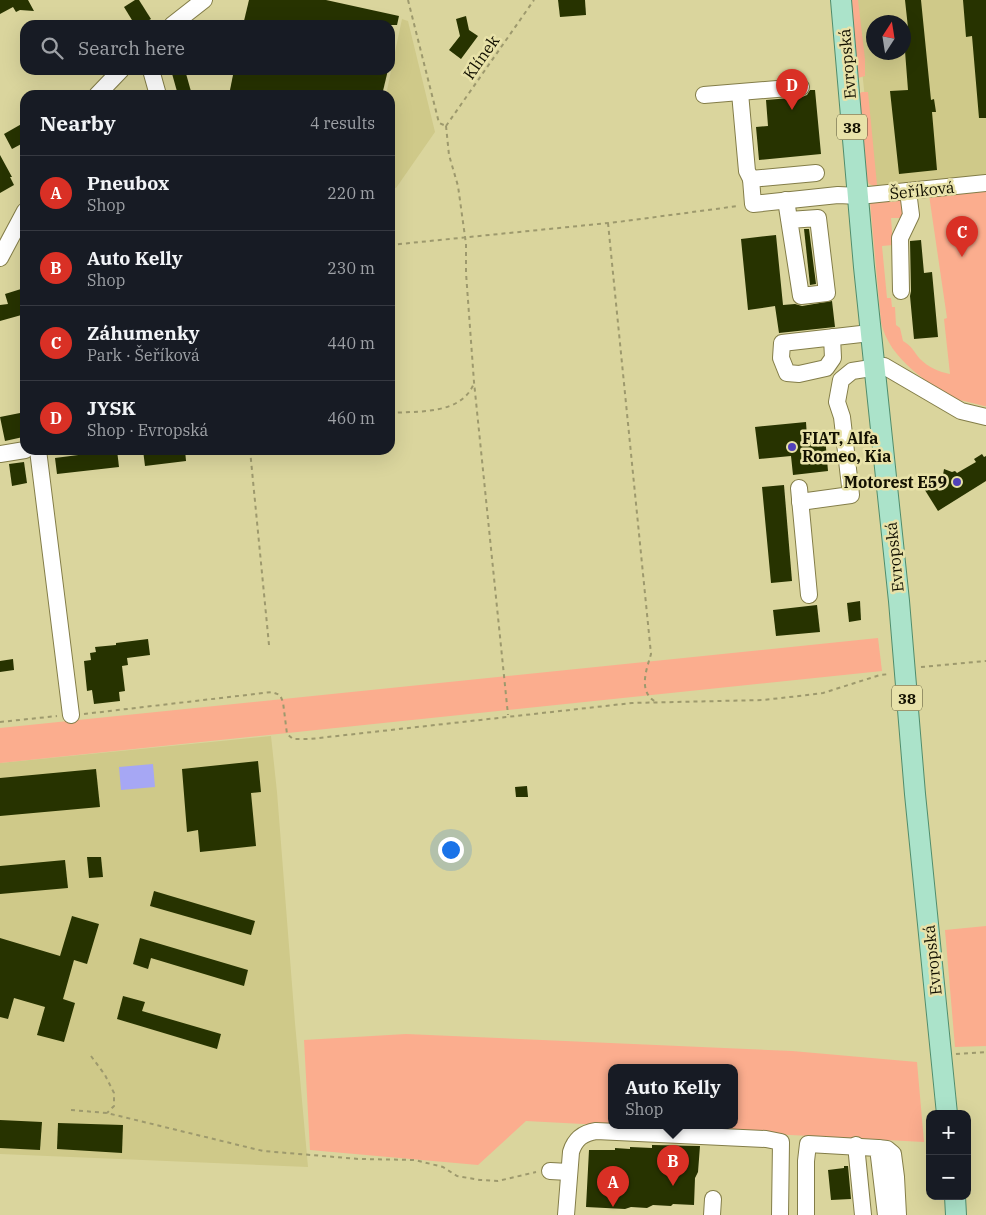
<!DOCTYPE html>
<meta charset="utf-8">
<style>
body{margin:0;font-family:"IBM Plex Serif",serif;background:#20242c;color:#f1f3f6}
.controls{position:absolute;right:15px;bottom:15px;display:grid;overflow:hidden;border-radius:10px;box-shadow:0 5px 20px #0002}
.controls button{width:45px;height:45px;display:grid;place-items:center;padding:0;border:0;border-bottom:1px solid #363941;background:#171b24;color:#f1f3f6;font:25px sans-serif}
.compass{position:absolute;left:866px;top:15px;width:45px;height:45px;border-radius:50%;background:#171b24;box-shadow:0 5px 20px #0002;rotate:12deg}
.you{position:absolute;left:450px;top:849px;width:18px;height:18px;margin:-12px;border:4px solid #fff;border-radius:50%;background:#1a73e8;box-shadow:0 0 0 8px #1a73e833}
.badge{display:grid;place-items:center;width:32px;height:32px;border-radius:50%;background:#d93025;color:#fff;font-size:16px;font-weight:700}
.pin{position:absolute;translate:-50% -41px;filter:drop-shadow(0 1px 2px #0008)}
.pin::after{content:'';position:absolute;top:26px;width:18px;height:15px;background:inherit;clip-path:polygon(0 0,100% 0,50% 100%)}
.popup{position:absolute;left:608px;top:1064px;width:130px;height:65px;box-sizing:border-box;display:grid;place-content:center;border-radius:10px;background:#171b24;filter:drop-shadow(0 1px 4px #0005);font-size:16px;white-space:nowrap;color:#9ea1a6}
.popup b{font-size:19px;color:#f1f3f6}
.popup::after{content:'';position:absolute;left:50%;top:100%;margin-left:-10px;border:10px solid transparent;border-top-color:#171b24}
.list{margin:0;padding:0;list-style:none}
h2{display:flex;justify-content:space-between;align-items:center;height:65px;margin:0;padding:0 20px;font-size:21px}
h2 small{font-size:16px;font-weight:400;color:#9ea1a6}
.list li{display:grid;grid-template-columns:32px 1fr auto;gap:15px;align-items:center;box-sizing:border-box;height:75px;padding:0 20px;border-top:1px solid #363941}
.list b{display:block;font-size:19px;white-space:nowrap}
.list p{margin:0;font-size:16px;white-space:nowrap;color:#9ea1a6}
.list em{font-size:16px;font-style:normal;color:#9ea1a6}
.icon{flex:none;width:28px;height:28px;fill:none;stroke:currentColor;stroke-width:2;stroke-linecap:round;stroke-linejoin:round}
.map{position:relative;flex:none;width:986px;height:1215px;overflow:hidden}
.search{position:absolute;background:#171b24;box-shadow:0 5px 20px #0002;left:20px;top:20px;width:375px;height:55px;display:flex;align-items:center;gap:12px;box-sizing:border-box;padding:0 18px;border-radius:15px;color:#9ea1a6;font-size:19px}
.panel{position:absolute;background:#171b24;box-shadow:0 5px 20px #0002;left:20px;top:90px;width:375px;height:365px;border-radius:15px}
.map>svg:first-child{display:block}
.built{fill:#cfc989;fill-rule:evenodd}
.green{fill:#fbad8e;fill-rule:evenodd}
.water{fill:#a6a7f4}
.building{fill:#273300}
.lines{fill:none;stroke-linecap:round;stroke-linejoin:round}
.minor-casing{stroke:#837d48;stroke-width:18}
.major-casing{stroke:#518d6c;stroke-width:22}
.path{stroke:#9d996d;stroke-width:2;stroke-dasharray:4 4;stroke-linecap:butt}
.minor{stroke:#fff;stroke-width:16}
.major{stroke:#abe3ca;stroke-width:20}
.poi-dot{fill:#5141b9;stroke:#e8e2a9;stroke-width:2}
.labels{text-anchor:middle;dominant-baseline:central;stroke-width:5;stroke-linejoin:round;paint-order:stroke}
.shield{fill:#e8e2a9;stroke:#524f33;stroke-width:1}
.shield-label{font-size:15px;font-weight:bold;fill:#121000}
.street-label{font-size:16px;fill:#121000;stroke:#e8e2a9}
.poi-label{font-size:16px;font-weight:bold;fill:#121000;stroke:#e8e2a9;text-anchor:start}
</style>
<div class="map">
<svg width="986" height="1215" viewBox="0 0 986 1215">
<rect width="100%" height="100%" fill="#dad59d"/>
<g class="built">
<path d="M 855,0 L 986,0 L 986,178 L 874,189 ZM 874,22 L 904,22 L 904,52 L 874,52 Z"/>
<polygon points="402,19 408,21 435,132 396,188 390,187 390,95 386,95"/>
<polygon points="271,736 277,792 295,1023 308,1167 0,1154 0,763"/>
</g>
<g class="green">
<polygon points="848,0 858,0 865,59 865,76 858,78"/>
<polygon points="862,92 868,92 877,185 874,186 869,184 867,180 858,94"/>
<path d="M 986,190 L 986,406 L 984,406 L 960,400 L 959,403 C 929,383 889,360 881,322 L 870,202 L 902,197 L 905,214 L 901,218 L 891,218 L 893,245 L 882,246 L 887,298 L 891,298 L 892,307 L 895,307 L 896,325 L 900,328 L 903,341 C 912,346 914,352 920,359 C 928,367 939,372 950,374 L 944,319 L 947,318 L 929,195 Z"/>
<polygon points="878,638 882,671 0,763 0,728"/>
<polygon points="986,926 986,1046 955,1047 945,930"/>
<path d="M 406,1034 L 792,1051 L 917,1062 L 924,1142 L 526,1121 L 478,1165 L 310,1150 L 304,1040 ZM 612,1067 L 734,1067 L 734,1125 L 612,1125 Z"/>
</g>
<polygon class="water" points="153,764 155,787 121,790 119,767"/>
<g class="building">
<polygon points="0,0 28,0 34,11 20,10 16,12 13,7 0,14"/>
<polygon points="135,0 139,0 151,19 141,25 135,25 124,7"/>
<polygon points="249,0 326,0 399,16 397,25 243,25"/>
<polygon points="558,0 585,0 586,15 560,17"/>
<polygon points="905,0 921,0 931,100 934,99 936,112 932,112 937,170 899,174 890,91 908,90 904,38 909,37"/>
<polygon points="963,0 986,0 986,118 979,118 972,36 966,37"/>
<polygon points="466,16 469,30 478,36 461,59 449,50 460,36 456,19"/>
<polygon points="171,70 185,70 192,95 178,95"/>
<polygon points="234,70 388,70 382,95 229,95"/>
<polygon points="810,90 815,90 821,154 759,160 756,127 768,126 766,100 802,97 807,95"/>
<polygon points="25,122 25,142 12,149 4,134"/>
<polygon points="0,155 12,177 10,177 14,185 0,193"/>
<polygon points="804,229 809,229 816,284 810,285"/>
<polygon points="776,235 783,305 795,304 802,306 832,301 835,327 779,333 775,306 748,310 741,239"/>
<polygon points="921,240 924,273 932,272 938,337 914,339 910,296 911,291 910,241"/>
<polygon points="21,289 25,303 25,314 0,321 0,305 8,304 5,294"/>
<polygon points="25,412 25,423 20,424 23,437 5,441 0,417"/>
<polygon points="806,422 807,437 825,436 828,471 793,475 791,456 759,459 755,427"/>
<polygon points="117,450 119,467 57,474 55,458"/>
<polygon points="143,450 185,450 186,461 145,466"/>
<polygon points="982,454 984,457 986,456 986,481 938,511 923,487 943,475 944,469 952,472 955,471 957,473 976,462 974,459"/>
<polygon points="24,462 27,483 12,486 9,464"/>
<polygon points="784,485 792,581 771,583 762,487"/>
<polygon points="860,601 861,620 849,622 847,603"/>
<polygon points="817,605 820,632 776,636 773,610"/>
<polygon points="148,639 150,655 127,658 128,665 122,666 125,691 119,692 120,701 94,704 92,690 87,691 84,661 91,660 90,653 96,652 95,647 116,645 116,643"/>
<polygon points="13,659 14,670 0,672 0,661"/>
<polygon points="258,761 261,792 251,793 256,846 200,852 198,830 187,832 182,769"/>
<polygon points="96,769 100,807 0,816 0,778"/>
<polygon points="527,786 528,797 516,797 515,787"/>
<polygon points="87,857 101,857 103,877 89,878"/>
<polygon points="65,860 68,888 0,894 0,866"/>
<polygon points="154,891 255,921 251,935 150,906"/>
<polygon points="72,916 99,924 87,964 74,960 63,999 75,1003 64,1042 37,1035 45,1007 14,998 8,1019 0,1017 0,938 60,956"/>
<polygon points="140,938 248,970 244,986 151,958 148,969 133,964"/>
<polygon points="123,996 145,1002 142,1011 221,1034 217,1049 117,1019"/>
<polygon points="0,1120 42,1122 40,1150 0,1148"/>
<polygon points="58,1123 123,1125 122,1153 57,1149"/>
<polygon points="652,1145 700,1146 698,1172 695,1178 694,1205 673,1204 671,1206 653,1205 647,1208 631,1207 625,1209 586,1207 589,1150 615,1150 615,1148 630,1149 630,1147 652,1148"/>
<polygon points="844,1166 848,1166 851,1199 831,1200 828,1170 844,1168"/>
</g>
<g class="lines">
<g class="minor-casing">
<g id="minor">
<polyline points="172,25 204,0"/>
<polyline points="151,70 158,95"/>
<polyline points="740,93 747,171 751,179"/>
<polyline points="97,95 121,70"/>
<polyline points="704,95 801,87"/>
<polyline points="816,173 751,179 753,204 838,195 859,196 986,183"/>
<polyline points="786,200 801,296 827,293 818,218 789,220"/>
<polyline points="0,258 25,211"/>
<polyline points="901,291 900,238 911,215 908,191"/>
<polyline points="832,337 833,358 826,368 799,374 787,373 781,358 782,343 870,333"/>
<polyline points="38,450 71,715"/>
<polyline points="0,454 25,450"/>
<polyline points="799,488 809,595"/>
<polyline points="800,502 851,495 842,417 837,402 841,380 852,371 884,366 961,411 986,417"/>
<polyline points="856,1145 863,1215"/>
<polyline points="878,1148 887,1149 893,1154 896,1177 898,1215"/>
<polyline points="550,1171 569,1172"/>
<path d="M 566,1215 L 571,1152 C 575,1139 583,1133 596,1131 L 766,1139 L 781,1142 L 780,1215"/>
<polyline points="712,1215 713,1199"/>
<polyline points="806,1215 806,1161 808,1144 878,1148 886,1215"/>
</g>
</g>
<g class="major-casing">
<g id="major">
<polyline points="841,0 864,267 899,601 915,794 947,1114"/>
<polyline points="955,1196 956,1215"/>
</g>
</g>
<g class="path">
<polyline points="408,0 439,123 446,126"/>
<polyline points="446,126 449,155 458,186 466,244 466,273 474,382 508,715"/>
<polyline points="446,126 534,0"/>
<path d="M 608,223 L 651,654 C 646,671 638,692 656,702"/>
<polyline points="390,245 618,222 738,206"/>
<path d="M 390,413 C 418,411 462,415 474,383"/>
<polyline points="250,450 269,645"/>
<polyline points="921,667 986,661"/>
<polyline points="84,714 272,692 280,695 283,702 287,734 293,739 310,739 632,703 763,700 799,696 823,693 880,675 890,674"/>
<polyline points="0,722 57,716"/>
<polyline points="956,1054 986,1052"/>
<polyline points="91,1056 105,1075 114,1093 114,1106 107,1113"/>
<polyline points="71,1110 107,1113 263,1151 359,1159 415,1160 443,1167 457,1176 480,1180 498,1181 536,1172"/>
</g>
<use href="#minor" class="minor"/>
<use href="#major" class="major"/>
</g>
<g class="poi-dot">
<circle cx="792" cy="447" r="5"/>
<circle cx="957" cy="482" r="5"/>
</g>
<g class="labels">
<g class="shield">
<rect x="837" y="114.5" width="30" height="25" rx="4"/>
<rect x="892" y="685.5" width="30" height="25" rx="4"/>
</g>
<g class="shield-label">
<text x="852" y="127">38</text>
<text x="907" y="698">38</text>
</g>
<g class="street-label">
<text transform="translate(481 57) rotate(-55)">Klínek</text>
<text transform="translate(847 64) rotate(-95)">Evropská</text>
<text transform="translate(922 190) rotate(-6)">Šeříková</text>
<text transform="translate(894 557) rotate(-96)">Evropská</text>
<text transform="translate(932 960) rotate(-96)">Evropská</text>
</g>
<g class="poi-label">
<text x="802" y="438">FIAT, Alfa<tspan x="802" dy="18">Romeo, Kia</tspan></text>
<text x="947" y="482" text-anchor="end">Motorest E59</text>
</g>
</g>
</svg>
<div class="controls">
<button>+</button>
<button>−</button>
</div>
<svg class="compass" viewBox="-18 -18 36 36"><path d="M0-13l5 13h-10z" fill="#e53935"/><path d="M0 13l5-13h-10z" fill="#9ea1a6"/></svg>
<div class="you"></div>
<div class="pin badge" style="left:613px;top:1207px">A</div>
<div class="pin badge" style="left:673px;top:1186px">B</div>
<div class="popup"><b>Auto Kelly</b>Shop</div>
<div class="pin badge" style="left:962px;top:257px">C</div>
<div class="pin badge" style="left:792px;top:110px">D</div>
<div class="search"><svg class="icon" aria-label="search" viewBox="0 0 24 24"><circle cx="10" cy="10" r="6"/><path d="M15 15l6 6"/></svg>Search here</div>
<section class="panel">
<h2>Nearby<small>4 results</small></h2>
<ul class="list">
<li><span class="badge">A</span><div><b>Pneubox</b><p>Shop</p></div><em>220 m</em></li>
<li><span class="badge">B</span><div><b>Auto Kelly</b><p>Shop</p></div><em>230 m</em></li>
<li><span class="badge">C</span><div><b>Záhumenky</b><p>Park · Šeříková</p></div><em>440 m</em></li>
<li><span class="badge">D</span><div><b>JYSK</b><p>Shop · Evropská</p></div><em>460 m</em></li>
</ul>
</section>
</div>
